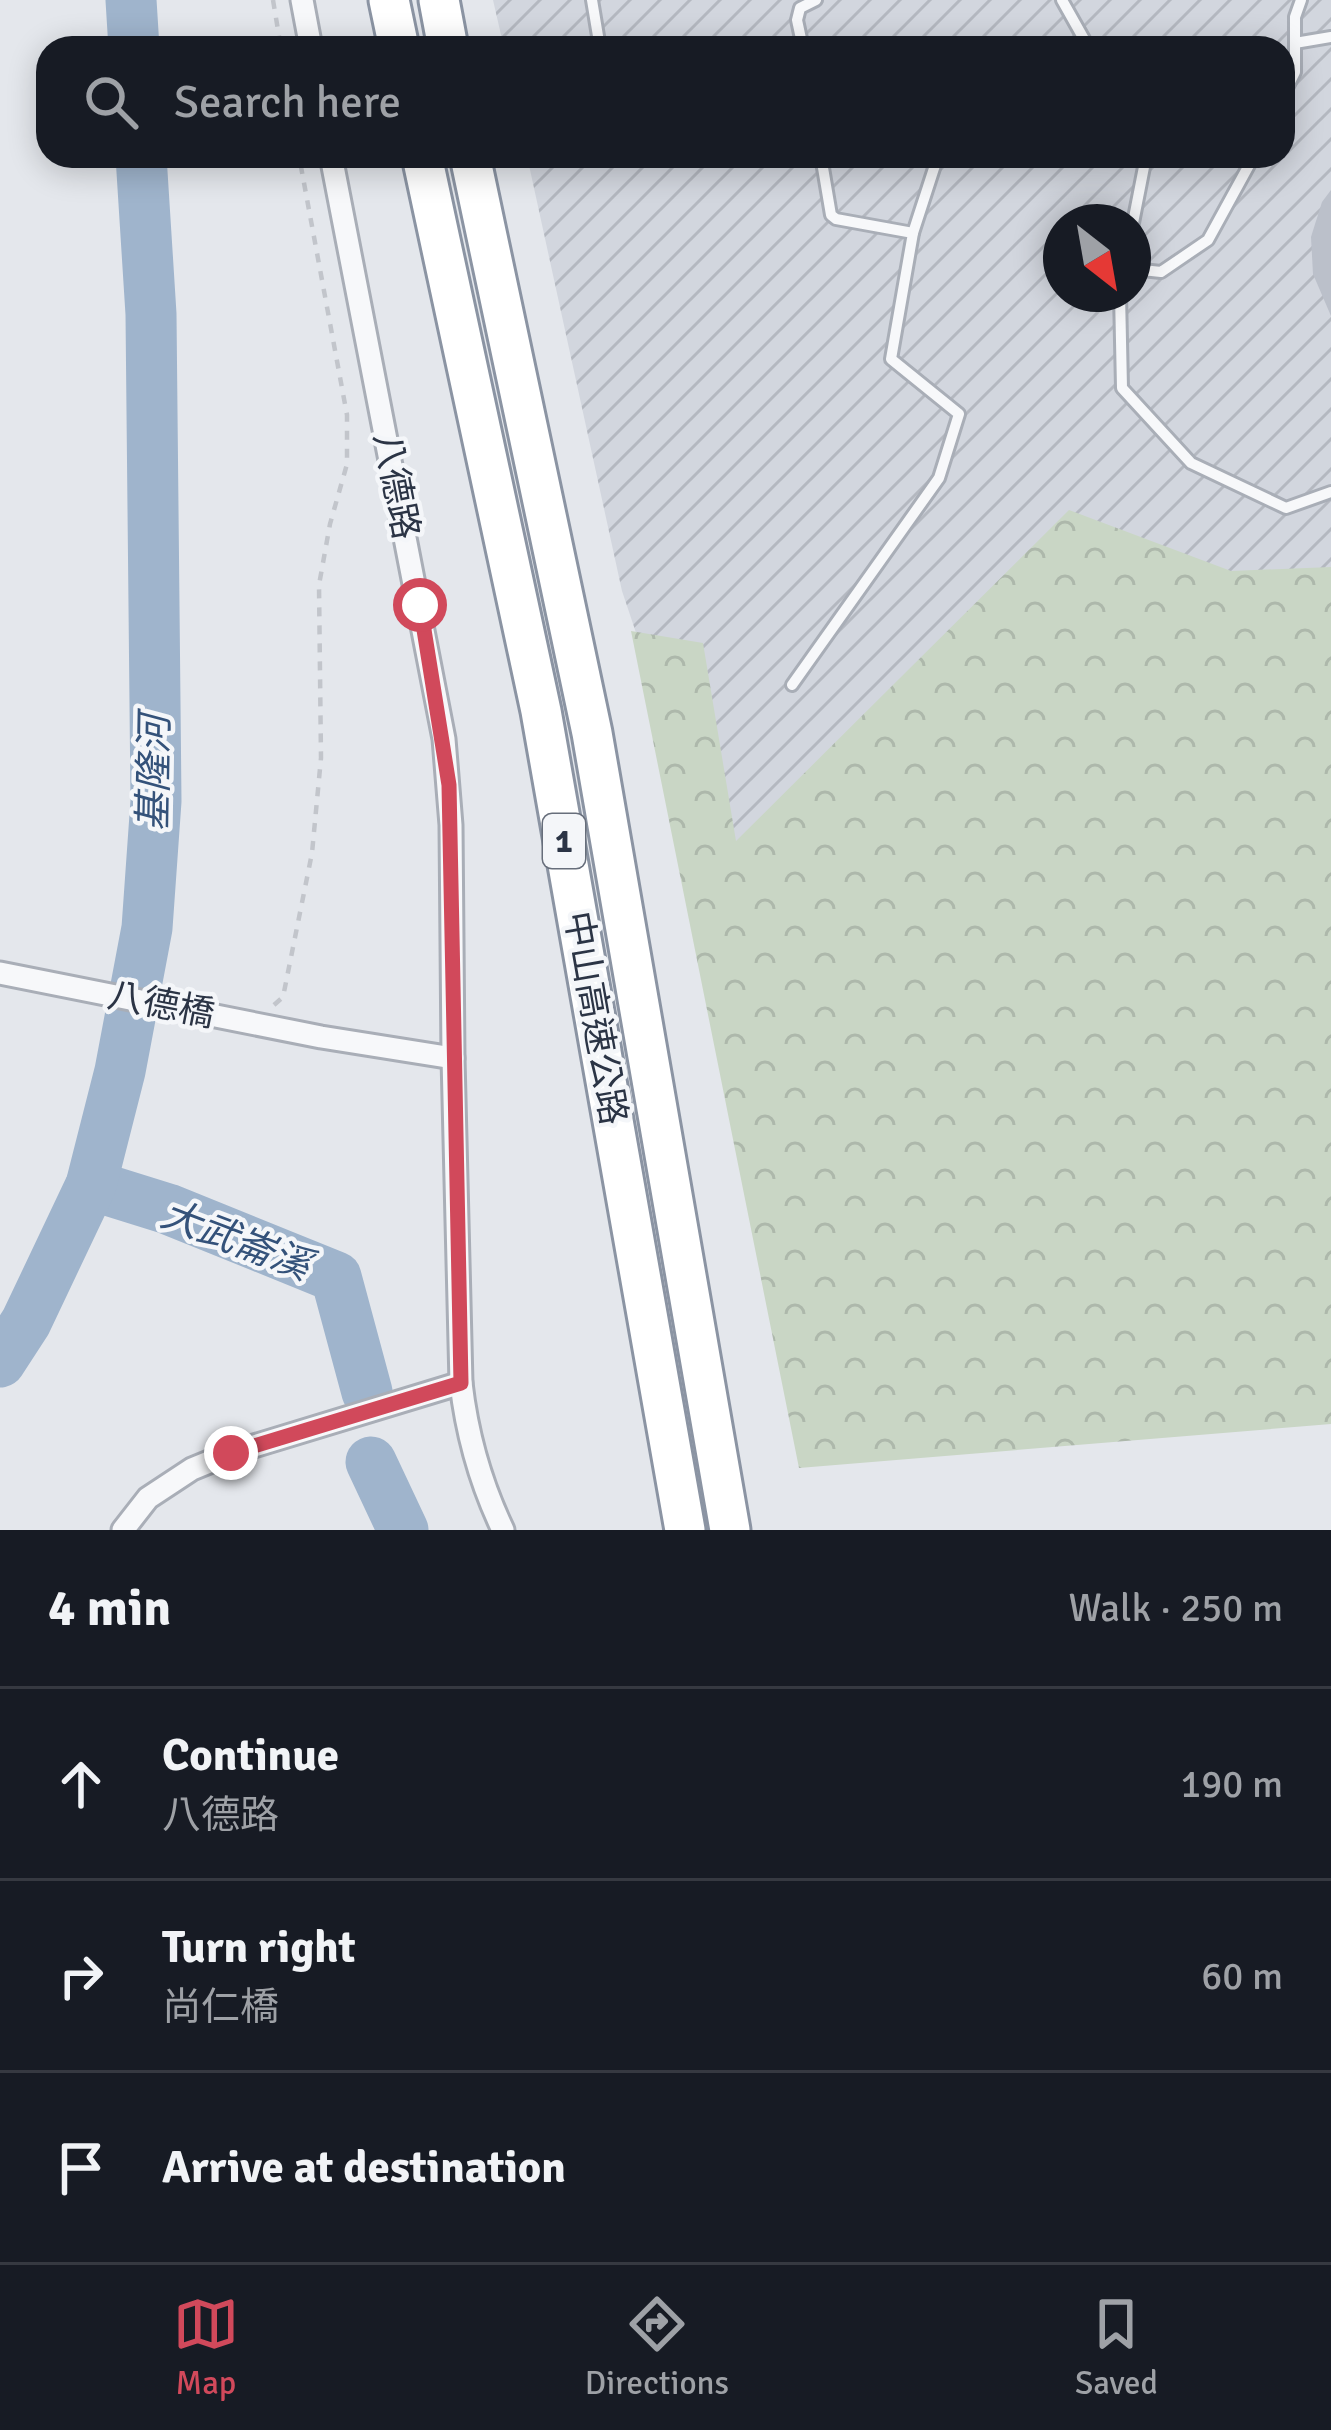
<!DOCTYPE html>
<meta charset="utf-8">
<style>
body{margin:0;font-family:Signika,"Noto Sans TC",sans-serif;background:#242831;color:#f1f3f6}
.compass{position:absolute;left:1043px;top:204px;width:108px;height:108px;border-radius:50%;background:#171b24;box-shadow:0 6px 30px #0003;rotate:149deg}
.stop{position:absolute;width:36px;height:36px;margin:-27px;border:9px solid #d1495b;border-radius:50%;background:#fff}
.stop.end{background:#d1495b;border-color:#fff;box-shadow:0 3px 12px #0008}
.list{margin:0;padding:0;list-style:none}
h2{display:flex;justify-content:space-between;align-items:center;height:156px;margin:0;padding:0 48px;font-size:51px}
h2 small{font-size:39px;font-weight:400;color:#9ea1a6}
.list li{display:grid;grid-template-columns:78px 1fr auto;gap:36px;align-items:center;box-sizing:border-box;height:192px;padding:0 48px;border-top:3px solid #363941}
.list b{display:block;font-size:45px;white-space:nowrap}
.list p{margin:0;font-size:39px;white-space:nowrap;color:#9ea1a6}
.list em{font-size:39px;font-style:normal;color:#9ea1a6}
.icon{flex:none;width:66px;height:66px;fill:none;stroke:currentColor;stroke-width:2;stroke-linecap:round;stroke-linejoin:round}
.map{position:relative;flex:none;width:1331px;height:1530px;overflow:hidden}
.search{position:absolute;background:#171b24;box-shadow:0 6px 30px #0003;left:36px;right:36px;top:36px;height:132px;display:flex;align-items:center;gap:30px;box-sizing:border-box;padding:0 42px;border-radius:36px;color:#9ea1a6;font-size:45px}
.sheet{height:732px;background:#171b24}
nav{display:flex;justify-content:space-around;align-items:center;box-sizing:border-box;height:168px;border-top:3px solid #363941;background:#171b24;font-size:33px;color:#9ea1a6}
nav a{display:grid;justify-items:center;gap:6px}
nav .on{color:#d1495b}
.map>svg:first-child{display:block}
.industrial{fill:url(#industrial-furrows);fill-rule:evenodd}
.forest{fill:url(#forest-crowns)}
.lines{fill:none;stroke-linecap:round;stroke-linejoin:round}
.river{stroke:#9fb4cc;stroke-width:51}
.building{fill:#bbc0ca}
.service-casing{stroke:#a9aeb7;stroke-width:16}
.minor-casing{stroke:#a9aeb7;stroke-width:27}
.motorway-casing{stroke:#8b94a3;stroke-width:45}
.path{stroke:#c2c5cb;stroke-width:4.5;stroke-dasharray:9 9;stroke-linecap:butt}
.service{stroke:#f7f8fa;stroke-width:10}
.minor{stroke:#f7f8fa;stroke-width:21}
.motorway{stroke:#fff;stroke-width:39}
.route{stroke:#d1495b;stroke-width:15}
.labels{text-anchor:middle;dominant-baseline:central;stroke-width:9;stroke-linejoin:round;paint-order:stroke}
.shield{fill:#f4f6f9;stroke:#676e7b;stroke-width:3}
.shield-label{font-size:33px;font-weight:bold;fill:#2b3445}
.street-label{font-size:36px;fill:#2b3445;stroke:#f4f6f9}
.water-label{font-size:39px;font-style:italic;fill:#34527a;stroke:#f4f6f9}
</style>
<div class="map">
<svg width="1331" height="1530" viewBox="0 0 1331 1530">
<defs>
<pattern id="industrial-furrows" width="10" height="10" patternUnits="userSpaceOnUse" patternTransform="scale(3)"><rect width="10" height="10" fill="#d2d6de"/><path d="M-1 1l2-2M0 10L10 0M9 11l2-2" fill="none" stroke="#b4b8c0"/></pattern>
<pattern id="forest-crowns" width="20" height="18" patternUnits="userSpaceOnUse" patternTransform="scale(3)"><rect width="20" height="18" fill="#c9d6c5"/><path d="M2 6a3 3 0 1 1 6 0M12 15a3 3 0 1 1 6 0" fill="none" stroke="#adb8ab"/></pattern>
</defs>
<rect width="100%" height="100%" fill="#e4e7ec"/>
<path class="industrial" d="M 493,0 L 1331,0 L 1331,657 L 732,919 L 622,591 L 527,156 L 1283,156 L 1283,48 L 504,48 ZM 1061,222 L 1133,222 L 1133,294 L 1061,294 Z"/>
<polygon class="forest" points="1069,510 1231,571 1331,567 1331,1424 799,1468 631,631 703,643 736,841"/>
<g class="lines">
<g class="river">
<polyline points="131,0 134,48"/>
<polyline points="91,1185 168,1209 336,1277 367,1392"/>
<polyline points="0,1362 26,1322 91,1185 120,1071 147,928 156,801 151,314 141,156"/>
<polyline points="371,1462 403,1530"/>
</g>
</g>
<polygon class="building" points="1331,190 1331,316 1313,274 1311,237 1322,202"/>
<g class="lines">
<g class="service-casing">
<g id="service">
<polyline points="592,0 600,48"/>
<polyline points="1062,0 1089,48"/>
<polyline points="1295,43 1331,37"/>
<polyline points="803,48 797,20 800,8 816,0"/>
<polyline points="1283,96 1295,72 1295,17 1301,0"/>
<polyline points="1133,223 1144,167 1139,156"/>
<polyline points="913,233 938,156"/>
<polyline points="1133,269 1161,272 1208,240 1254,156"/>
<polyline points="1120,294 1122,388 1191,463 1286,508 1331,492"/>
<polyline points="792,685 939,478 959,414 891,359 913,233 836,219 831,215 821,156"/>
</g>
</g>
<g class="minor-casing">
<g id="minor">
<polyline points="302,0 311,48"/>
<path d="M 331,156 L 444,739 L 451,825 L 453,1058 L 461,1383 C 467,1435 480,1482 503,1530"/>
<polyline points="0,973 321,1037 453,1058"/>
<polyline points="123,1530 148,1498 192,1469 231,1453 461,1383"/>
</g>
</g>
<g class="motorway-casing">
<g id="motorway">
<polyline points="389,0 399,48"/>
<polyline points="439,0 448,48"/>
<polyline points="422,156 541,711 685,1530"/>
<polyline points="470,156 592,733 730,1530"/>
</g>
</g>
<g class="path">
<polyline points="273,0 281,48"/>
<polyline points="274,1005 283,997 312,853 321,758 319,585 330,524 347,464 347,415 299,156"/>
</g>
<use href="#service" class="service"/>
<use href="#minor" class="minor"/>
<use href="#motorway" class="motorway"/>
</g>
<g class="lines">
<polyline class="route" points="231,1453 461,1383 449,785 420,605"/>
</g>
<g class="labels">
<rect class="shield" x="543" y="814" width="42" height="54" rx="9"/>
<g class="shield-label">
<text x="564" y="841">1</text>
</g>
<g class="street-label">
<text transform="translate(396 486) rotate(79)">八德路</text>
<text transform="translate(161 1005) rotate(11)">八德橋</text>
<text transform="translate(595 1018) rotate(80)">中山高速公路</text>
</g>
<g class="water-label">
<text transform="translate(154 773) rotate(-89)">基隆河</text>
<text transform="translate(236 1240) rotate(21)">大武崙溪</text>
</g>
</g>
</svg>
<svg class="compass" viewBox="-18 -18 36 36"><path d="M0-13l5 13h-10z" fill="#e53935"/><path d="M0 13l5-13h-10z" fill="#9ea1a6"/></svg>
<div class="stop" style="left:420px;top:605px"></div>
<div class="stop end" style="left:231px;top:1453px"></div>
<div class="search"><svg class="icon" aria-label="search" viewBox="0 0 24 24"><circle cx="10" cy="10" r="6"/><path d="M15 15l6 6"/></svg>Search here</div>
</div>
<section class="sheet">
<h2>4 min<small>Walk · 250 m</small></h2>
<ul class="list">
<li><svg class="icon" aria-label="ahead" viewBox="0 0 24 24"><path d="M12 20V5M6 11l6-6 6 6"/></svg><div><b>Continue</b><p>八德路</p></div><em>190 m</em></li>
<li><svg class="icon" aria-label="right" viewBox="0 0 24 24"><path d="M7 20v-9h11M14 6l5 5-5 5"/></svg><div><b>Turn right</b><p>尚仁橋</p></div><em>60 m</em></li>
<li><svg class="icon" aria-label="arrive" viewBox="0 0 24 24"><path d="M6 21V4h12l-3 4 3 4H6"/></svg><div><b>Arrive at destination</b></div></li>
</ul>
</section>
<nav>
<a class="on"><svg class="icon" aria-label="map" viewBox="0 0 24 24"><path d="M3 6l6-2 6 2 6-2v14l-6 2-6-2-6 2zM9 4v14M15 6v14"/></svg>Map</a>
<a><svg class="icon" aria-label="directions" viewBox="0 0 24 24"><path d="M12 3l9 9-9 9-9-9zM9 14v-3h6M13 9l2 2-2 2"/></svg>Directions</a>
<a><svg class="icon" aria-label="saved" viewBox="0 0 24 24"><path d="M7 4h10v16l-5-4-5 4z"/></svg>Saved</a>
</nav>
